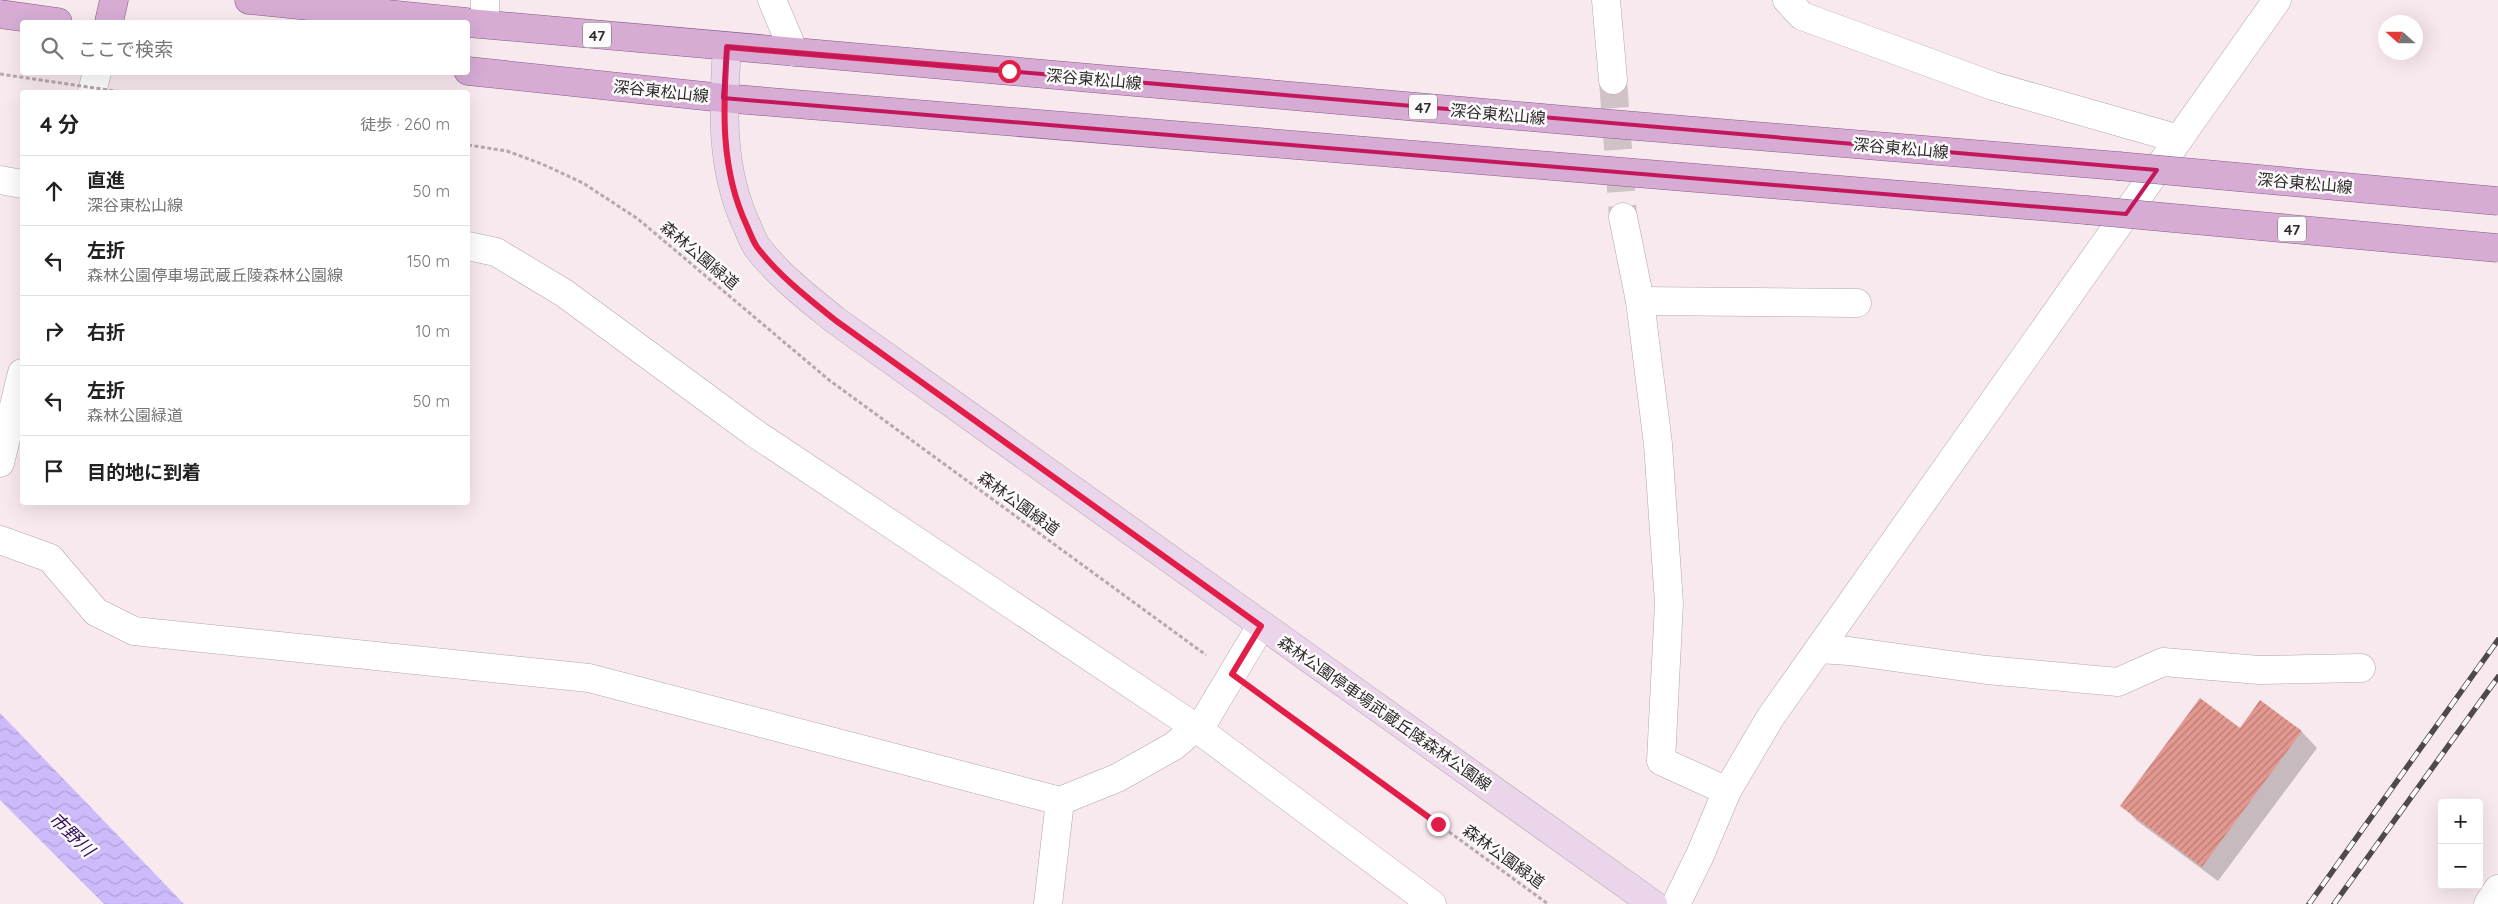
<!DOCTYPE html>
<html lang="ja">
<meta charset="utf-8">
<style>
body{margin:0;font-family:Quicksand,"Noto Sans JP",sans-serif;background:#f6f6f6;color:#222}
.controls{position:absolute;right:15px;bottom:15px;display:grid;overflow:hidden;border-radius:5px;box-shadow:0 5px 20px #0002}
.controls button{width:45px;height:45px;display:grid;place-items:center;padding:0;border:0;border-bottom:1px solid #e0e0e0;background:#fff;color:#222;font:25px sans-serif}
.compass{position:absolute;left:2378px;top:15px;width:45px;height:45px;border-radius:50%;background:#fff;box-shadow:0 5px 20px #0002;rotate:291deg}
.stop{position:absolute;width:15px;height:15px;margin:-11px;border:4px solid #e11d48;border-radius:50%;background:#fff}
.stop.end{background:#e11d48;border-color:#fff;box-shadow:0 1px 5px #0008}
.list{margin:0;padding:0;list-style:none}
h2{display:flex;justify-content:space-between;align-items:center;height:65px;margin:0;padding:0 20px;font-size:21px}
h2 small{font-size:16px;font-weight:400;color:#767676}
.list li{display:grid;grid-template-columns:32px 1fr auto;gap:15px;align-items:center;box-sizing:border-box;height:70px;padding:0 20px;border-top:1px solid #e0e0e0}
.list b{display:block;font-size:19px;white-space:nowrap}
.list p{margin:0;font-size:16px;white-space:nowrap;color:#767676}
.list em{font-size:16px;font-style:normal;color:#767676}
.icon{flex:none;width:28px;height:28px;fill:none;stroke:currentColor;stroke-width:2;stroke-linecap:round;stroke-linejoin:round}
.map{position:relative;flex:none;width:2498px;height:904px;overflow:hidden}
.search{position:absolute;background:#fff;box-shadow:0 5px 20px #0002;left:20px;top:20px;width:450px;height:55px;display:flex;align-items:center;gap:12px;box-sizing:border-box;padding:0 18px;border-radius:5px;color:#767676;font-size:19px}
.panel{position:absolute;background:#fff;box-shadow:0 5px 20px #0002;left:20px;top:90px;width:450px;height:415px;border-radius:5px}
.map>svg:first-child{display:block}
.water{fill:url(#water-waves)}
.shadow{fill:#0003}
.building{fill:url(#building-hatch)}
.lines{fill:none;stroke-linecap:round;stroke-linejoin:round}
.minor-tunnel{stroke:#d0c3c7;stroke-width:28;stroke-dasharray:28 14;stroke-linecap:butt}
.minor-casing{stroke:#b4a6ab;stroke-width:29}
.tertiary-casing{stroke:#b4a6ab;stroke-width:29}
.secondary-casing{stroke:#b4a6ab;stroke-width:29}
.primary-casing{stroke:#895a88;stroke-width:29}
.path{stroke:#b4a9ad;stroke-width:3;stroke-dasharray:4 2.5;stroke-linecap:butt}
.minor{stroke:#fff;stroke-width:28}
.tertiary{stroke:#fff;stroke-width:28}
.secondary{stroke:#ead5ea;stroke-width:28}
.primary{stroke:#d6acd5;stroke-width:28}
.rail-casing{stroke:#50494b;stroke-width:5.5}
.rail{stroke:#fdfafb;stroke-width:4;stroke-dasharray:11;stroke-linecap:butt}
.primary-bridge-casing{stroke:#895a88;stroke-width:29;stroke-linecap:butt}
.path-bridge{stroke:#b4a9ad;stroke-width:3;stroke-dasharray:4 2.5;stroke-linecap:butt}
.primary-bridge{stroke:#d6acd5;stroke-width:28}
.route{stroke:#e11d48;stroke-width:6}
.marked{fill:none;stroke:#c2185b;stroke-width:4;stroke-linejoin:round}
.labels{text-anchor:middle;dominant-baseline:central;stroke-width:5;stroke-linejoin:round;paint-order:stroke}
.shield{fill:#fdfafb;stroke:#6d686a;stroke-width:1}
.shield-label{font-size:15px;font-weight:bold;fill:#2f2a2c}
.street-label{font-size:16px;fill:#2f2a2c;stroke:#fdfafb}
.water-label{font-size:18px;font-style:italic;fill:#32125c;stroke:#fdfafb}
</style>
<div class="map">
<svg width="2498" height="904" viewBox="0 0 2498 904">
<defs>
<pattern id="water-waves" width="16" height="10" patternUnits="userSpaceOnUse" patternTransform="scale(1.25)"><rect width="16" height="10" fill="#cdbafb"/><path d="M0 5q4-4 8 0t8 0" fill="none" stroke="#b0a0d7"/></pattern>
<pattern id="building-hatch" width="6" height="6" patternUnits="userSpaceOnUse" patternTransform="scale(1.25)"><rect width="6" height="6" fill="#e39890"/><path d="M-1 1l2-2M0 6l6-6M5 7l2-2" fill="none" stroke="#b87c76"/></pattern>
</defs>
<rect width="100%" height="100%" fill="#f8e9ee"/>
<polygon class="water" points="0,713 184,904 104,904 0,800"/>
<polygon class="shadow" points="2261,702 2302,732 2317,748 2218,881 2137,821 2122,805 2240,730"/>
<polygon class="building" points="2200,698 2240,728 2260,700 2302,731 2202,867 2120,806"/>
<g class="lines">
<polyline class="minor-tunnel" points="1613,80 1623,217"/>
<g class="minor-casing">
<g id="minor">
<polyline points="772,0 794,52"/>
<polyline points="1606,0 1613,80"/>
<polyline points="1787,0 1802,16 1993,86 2179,139"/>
<polyline points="485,24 485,0"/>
<polyline points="0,180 22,184"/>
<polyline points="1623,217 1640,301 1658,444 1669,603 1661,761 1727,791"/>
<polyline points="468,246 496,252 564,293 753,432 1195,727 1432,904"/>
<polyline points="1640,301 1857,303"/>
<polyline points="0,540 50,558 96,612 134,631 589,678 1060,801 1117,778 1174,746 1206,718 1261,626"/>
<polyline points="1819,649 1849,651 1987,670 2118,682 2163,662 2259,670 2361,668"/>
<polyline points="1048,904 1060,801"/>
<polyline points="2488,904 2498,889"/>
</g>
</g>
<g class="tertiary-casing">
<g id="tertiary">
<polyline points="92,92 97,72"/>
<polyline points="0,463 22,373"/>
<polyline points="1676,904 1700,855 1727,791 1770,718 2277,0"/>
</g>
</g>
<g class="secondary-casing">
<path id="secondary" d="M 727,47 C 723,108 720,169 747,226 C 750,233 753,241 757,247 C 778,275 808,298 835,320 L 1653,904"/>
</g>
<g class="primary-casing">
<g id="primary">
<polyline points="249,0 466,22"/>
<polyline points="0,14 58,22"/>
<polyline points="109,22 114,0"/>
<polyline points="468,23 1576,121 2118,166"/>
<polyline points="468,71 723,98 2086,210"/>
</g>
</g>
<g class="path">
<polyline points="468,145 507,151 542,164 583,183 638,219 829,380 1206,655"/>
<polyline points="1260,694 1548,904"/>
</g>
<use href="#minor" class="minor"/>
<use href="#tertiary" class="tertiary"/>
<use href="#secondary" class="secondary"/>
<use href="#primary" class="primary"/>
<g class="rail-casing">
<g id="rail">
<polyline points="2309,904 2498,640"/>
<polyline points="2334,904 2498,677"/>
</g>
</g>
<use href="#rail" class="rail"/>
<g class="primary-bridge-casing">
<g id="primary-bridge">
<polyline points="2118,166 2498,201"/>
<polyline points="2086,210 2498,248"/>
</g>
</g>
<polyline class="path-bridge" points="0,74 122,92"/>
<use href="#primary-bridge" class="primary-bridge"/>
</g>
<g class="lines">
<path class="route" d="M 1009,71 L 727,47 C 723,108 720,169 747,226 C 750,233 753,241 757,247 C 778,275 808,298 835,320 L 1261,626 L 1232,674 L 1438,824"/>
</g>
<path class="marked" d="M 727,47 L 2157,170 L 2126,214 L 723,98 Z"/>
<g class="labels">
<g class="shield">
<rect x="583" y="22.5" width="28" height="25" rx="4"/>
<rect x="1409" y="94.5" width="28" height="25" rx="4"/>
<rect x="2278" y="216.5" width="28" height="25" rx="4"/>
</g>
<g class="shield-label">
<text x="597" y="35">47</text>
<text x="1423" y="107">47</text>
<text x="2292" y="229">47</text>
</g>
<g class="street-label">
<text transform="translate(1094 79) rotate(5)">深谷東松山線</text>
<text transform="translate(661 91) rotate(6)">深谷東松山線</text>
<text transform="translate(1498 114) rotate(5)">深谷東松山線</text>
<text transform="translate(1901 148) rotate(5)">深谷東松山線</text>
<text transform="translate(2305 183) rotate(5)">深谷東松山線</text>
<text transform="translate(700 255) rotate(40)">森林公園緑道</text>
<text transform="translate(1019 503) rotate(36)">森林公園緑道</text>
<text transform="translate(1385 713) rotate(35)">森林公園停車場武蔵丘陵森林公園線</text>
<text transform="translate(1504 856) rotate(36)">森林公園緑道</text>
</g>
<g class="water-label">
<text transform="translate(72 834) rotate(44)">市野川</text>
</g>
</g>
</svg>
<div class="controls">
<button>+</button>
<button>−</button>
</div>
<svg class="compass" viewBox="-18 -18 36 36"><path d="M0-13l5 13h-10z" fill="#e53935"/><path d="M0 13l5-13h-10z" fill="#767676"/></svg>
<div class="stop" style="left:1009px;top:71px"></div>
<div class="stop end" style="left:1438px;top:824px"></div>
<div class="search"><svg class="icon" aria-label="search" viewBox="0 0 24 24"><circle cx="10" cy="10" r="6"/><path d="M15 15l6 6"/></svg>ここで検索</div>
<section class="panel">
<h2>4 分<small>徒歩 · 260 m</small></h2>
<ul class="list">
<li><svg class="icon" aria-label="ahead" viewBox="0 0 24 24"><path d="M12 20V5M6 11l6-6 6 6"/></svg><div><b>直進</b><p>深谷東松山線</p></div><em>50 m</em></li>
<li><svg class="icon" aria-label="left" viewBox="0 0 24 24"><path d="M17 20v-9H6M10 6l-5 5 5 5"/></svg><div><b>左折</b><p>森林公園停車場武蔵丘陵森林公園線</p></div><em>150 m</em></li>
<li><svg class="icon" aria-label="right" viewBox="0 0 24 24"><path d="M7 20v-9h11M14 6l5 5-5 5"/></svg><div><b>右折</b></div><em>10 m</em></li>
<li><svg class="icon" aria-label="left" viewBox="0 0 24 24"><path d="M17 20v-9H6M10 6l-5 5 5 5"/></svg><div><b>左折</b><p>森林公園緑道</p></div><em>50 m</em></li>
<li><svg class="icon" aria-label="arrive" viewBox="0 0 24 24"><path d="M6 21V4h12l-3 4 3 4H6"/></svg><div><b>目的地に到着</b></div></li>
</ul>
</section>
</div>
